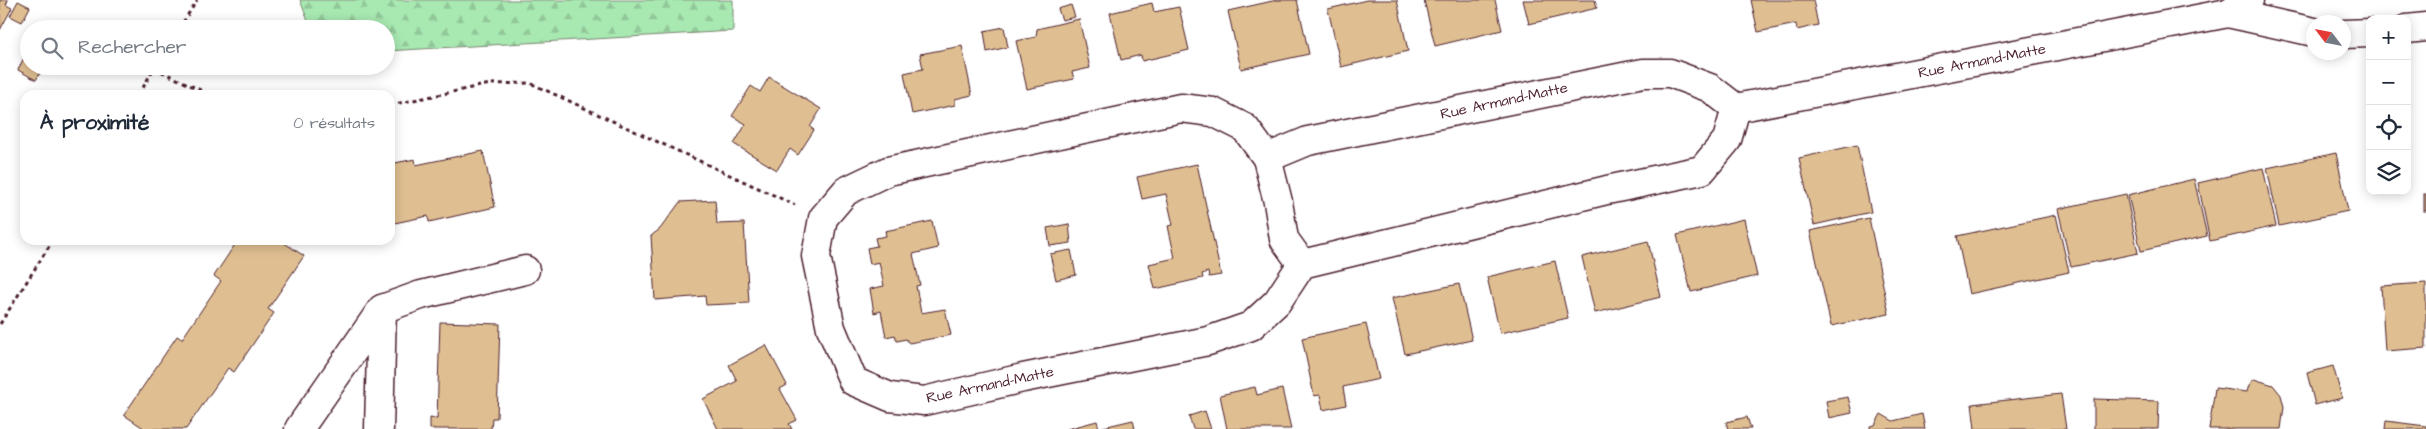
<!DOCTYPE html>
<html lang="fr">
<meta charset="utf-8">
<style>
body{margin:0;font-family:"Architects Daughter",sans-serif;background:#f6f6f7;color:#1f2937}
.controls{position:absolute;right:15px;top:15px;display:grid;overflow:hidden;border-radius:10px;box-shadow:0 2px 12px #0003}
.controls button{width:45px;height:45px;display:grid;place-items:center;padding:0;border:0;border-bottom:1px solid #e0e1e3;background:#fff;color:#1f2937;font:25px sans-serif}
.compass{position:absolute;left:2306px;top:15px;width:45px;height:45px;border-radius:50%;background:#fff;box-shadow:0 2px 12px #0003;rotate:302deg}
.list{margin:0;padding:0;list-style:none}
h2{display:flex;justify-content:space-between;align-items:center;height:65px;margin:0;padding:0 20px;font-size:21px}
h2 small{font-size:16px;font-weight:400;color:#747a83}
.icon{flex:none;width:28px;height:28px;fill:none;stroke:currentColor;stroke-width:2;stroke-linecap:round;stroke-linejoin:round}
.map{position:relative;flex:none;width:2426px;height:429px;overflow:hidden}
.search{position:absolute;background:#fff;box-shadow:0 2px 12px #0003;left:20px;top:20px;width:375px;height:55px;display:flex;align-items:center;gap:12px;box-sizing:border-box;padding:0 18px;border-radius:28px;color:#747a83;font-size:19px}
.panel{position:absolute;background:#fff;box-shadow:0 2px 12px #0003;left:20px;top:90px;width:375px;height:155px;border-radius:15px}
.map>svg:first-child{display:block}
.forest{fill:url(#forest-firs);stroke:#79846e}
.building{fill:#dfbf92;stroke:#4a1f2b}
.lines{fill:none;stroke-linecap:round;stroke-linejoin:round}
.minor-casing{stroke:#4a1f2b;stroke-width:31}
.path{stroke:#4a1f2b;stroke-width:3;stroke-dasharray:4 4;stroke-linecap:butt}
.minor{stroke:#fff;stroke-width:28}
.labels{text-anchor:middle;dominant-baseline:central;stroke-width:4.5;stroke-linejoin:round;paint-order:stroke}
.street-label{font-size:15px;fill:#4a1f2b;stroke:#fff}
</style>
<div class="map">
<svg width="2426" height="429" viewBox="0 0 2426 429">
<defs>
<pattern id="forest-firs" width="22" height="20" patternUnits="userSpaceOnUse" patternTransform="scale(1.25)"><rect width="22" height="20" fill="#a8e9b2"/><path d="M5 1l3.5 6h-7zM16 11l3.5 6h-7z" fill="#92c799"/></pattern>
</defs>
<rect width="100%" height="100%" fill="#fff"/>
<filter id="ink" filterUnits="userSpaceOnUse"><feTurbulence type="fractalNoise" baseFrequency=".02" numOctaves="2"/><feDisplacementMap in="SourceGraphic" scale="10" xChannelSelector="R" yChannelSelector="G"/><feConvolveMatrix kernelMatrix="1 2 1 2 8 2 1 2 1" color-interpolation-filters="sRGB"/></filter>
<g filter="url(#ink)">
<polygon class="forest" points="300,0 733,0 733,31 386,51 386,29 311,29"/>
<g class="building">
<polygon points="0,0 8,0 6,5 12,8 0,30"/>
<polygon points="1277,0 1297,0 1309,54 1241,69 1228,11"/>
<polygon points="1367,0 1397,0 1408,51 1341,67 1328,9"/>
<polygon points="1424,0 1495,0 1502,30 1435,46"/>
<polygon points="1523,0 1595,0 1597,8 1529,24"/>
<polygon points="1751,0 1813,0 1818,25 1797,30 1796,24 1758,32"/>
<polygon points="18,1 30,7 22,22 10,16"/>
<polygon points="1152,3 1154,12 1179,7 1189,50 1142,61 1141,55 1121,60 1110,13"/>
<polygon points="1071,5 1075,17 1062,20 1058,9"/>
<polygon points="1079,19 1090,68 1072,72 1074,79 1027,89 1016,41 1036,37 1037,29"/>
<polygon points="1004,27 1008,47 987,52 984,31"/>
<polygon points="962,46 972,95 955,99 955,105 912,114 904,73 923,69 920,54"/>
<polygon points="29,47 29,66 44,66 36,80 18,70"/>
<polygon points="769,77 821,109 810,127 814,130 798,155 790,149 777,170 734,144 746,124 732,116 751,86 760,92"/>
<polygon points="1857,145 1871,212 1814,225 1799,158"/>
<polygon points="483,151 495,207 429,222 428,216 390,224 390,164 415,159 416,165"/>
<polygon points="2336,153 2348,211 2279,226 2267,168"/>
<polygon points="1197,164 1221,275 1209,277 1208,272 1202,274 1203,278 1155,289 1149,264 1175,258 1168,226 1173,225 1166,194 1142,199 1137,177"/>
<polygon points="2263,168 2276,226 2210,241 2198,183"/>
<polygon points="2194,179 2207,236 2141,251 2128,195"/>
<polygon points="2126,194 2138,253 2071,267 2058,209"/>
<rect x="2424" y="194" width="2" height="17"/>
<polygon points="715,200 717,224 744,223 749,303 706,305 705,296 655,300 651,236 660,229 680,202"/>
<polygon points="2056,215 2069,272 1969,294 1957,236"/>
<polygon points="1869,218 1889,314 1831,326 1810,231"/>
<polygon points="1744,219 1757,276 1691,292 1677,235"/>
<polygon points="932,221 938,248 913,254 920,285 916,286 921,313 945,309 951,335 909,343 906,339 897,341 895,335 886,337 881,311 874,313 870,289 884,286 879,262 870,264 867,248 877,246 875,238 886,236 885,231"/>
<polygon points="1069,224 1071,243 1050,246 1047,228"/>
<polygon points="238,240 280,240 304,256 268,309 274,313 234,372 228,368 186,429 145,429 124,415 177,336 182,339 221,281 214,276"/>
<polygon points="1648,241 1661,297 1595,313 1582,257"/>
<polygon points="1071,250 1076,275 1056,280 1050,254"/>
<polygon points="1555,261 1568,318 1500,333 1487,277"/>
<polygon points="2426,283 2426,348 2385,351 2381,286"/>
<polygon points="1459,284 1472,340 1405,354 1392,298"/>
<polygon points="440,322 500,324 497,418 492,418 491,429 430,429 430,418 437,419"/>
<polygon points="1366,324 1379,379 1343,387 1346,405 1323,410 1320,395 1314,396 1302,338"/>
<polygon points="766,345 787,385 780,389 797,420 789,424 792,429 718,429 703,399 737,381 729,365"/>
<polygon points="2333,366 2342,398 2315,405 2307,373"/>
<polygon points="2254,379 2273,385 2281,395 2284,407 2281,429 2209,429 2215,388 2247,392 2249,385"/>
<polygon points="1255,387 1257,395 1282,389 1291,429 1227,429 1220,395"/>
<polygon points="2061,394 2066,429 1975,429 1972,404"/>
<polygon points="1848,397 1852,413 1829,418 1826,401"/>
<polygon points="2094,399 2159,401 2158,429 2094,429"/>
<polygon points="1205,411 1211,429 1193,429 1189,416"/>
<polygon points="1881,414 1893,421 1922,414 1925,429 1870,429 1870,426 1875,425"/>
<polygon points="1747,417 1751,429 1728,429 1726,422"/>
<polygon points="1133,420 1135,429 1067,429 1097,421 1099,428"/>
<polygon points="2386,421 2426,426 2426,429 2385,429"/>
</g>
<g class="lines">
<g class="minor-casing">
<g id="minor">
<polyline points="2228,13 2314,32"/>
<polyline points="2407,29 2426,27"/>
<polyline points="2344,34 2370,33"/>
<polygon points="1643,73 1670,73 1710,88 1736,108 1727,140 1702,170 1607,190 1302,264 1277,302 1251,326 1208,341 1023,378 924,401 890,397 853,381 831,328 816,256 823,218 846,191 888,171 1181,108 1213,112 1245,128 1267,158 1308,141"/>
<polyline points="1736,108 2228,13 2249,0"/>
<polyline points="1267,158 1278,202 1284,239 1302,264"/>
<polyline points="299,429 382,309 421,295 525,270"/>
<polyline points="379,429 382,309"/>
</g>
</g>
<g class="path">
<polyline points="179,29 197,0"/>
<polyline points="154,68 211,95"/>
<polyline points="139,95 155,66"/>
<polyline points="390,105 490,84 530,83 795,205"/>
<polyline points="0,324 53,240"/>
</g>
<use href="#minor" class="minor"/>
</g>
</g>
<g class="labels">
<g class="street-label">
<text transform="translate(1982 61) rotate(-11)">Rue Armand-Matte</text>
<text transform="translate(1504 101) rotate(-12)">Rue Armand-Matte</text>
<text transform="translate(990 385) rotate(-12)">Rue Armand-Matte</text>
</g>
</g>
</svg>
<div class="controls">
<button>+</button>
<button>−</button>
<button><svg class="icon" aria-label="locate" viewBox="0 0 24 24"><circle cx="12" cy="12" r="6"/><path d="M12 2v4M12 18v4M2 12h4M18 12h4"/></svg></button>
<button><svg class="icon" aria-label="layers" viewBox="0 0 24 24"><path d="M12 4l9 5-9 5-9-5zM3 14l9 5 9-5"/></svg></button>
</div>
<svg class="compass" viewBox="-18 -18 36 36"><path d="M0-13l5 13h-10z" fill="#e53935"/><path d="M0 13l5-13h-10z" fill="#747a83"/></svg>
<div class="search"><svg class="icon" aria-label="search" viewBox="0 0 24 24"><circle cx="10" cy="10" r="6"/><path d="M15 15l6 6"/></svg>Rechercher</div>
<section class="panel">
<h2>À proximité<small>0 résultats</small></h2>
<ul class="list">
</ul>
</section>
</div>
